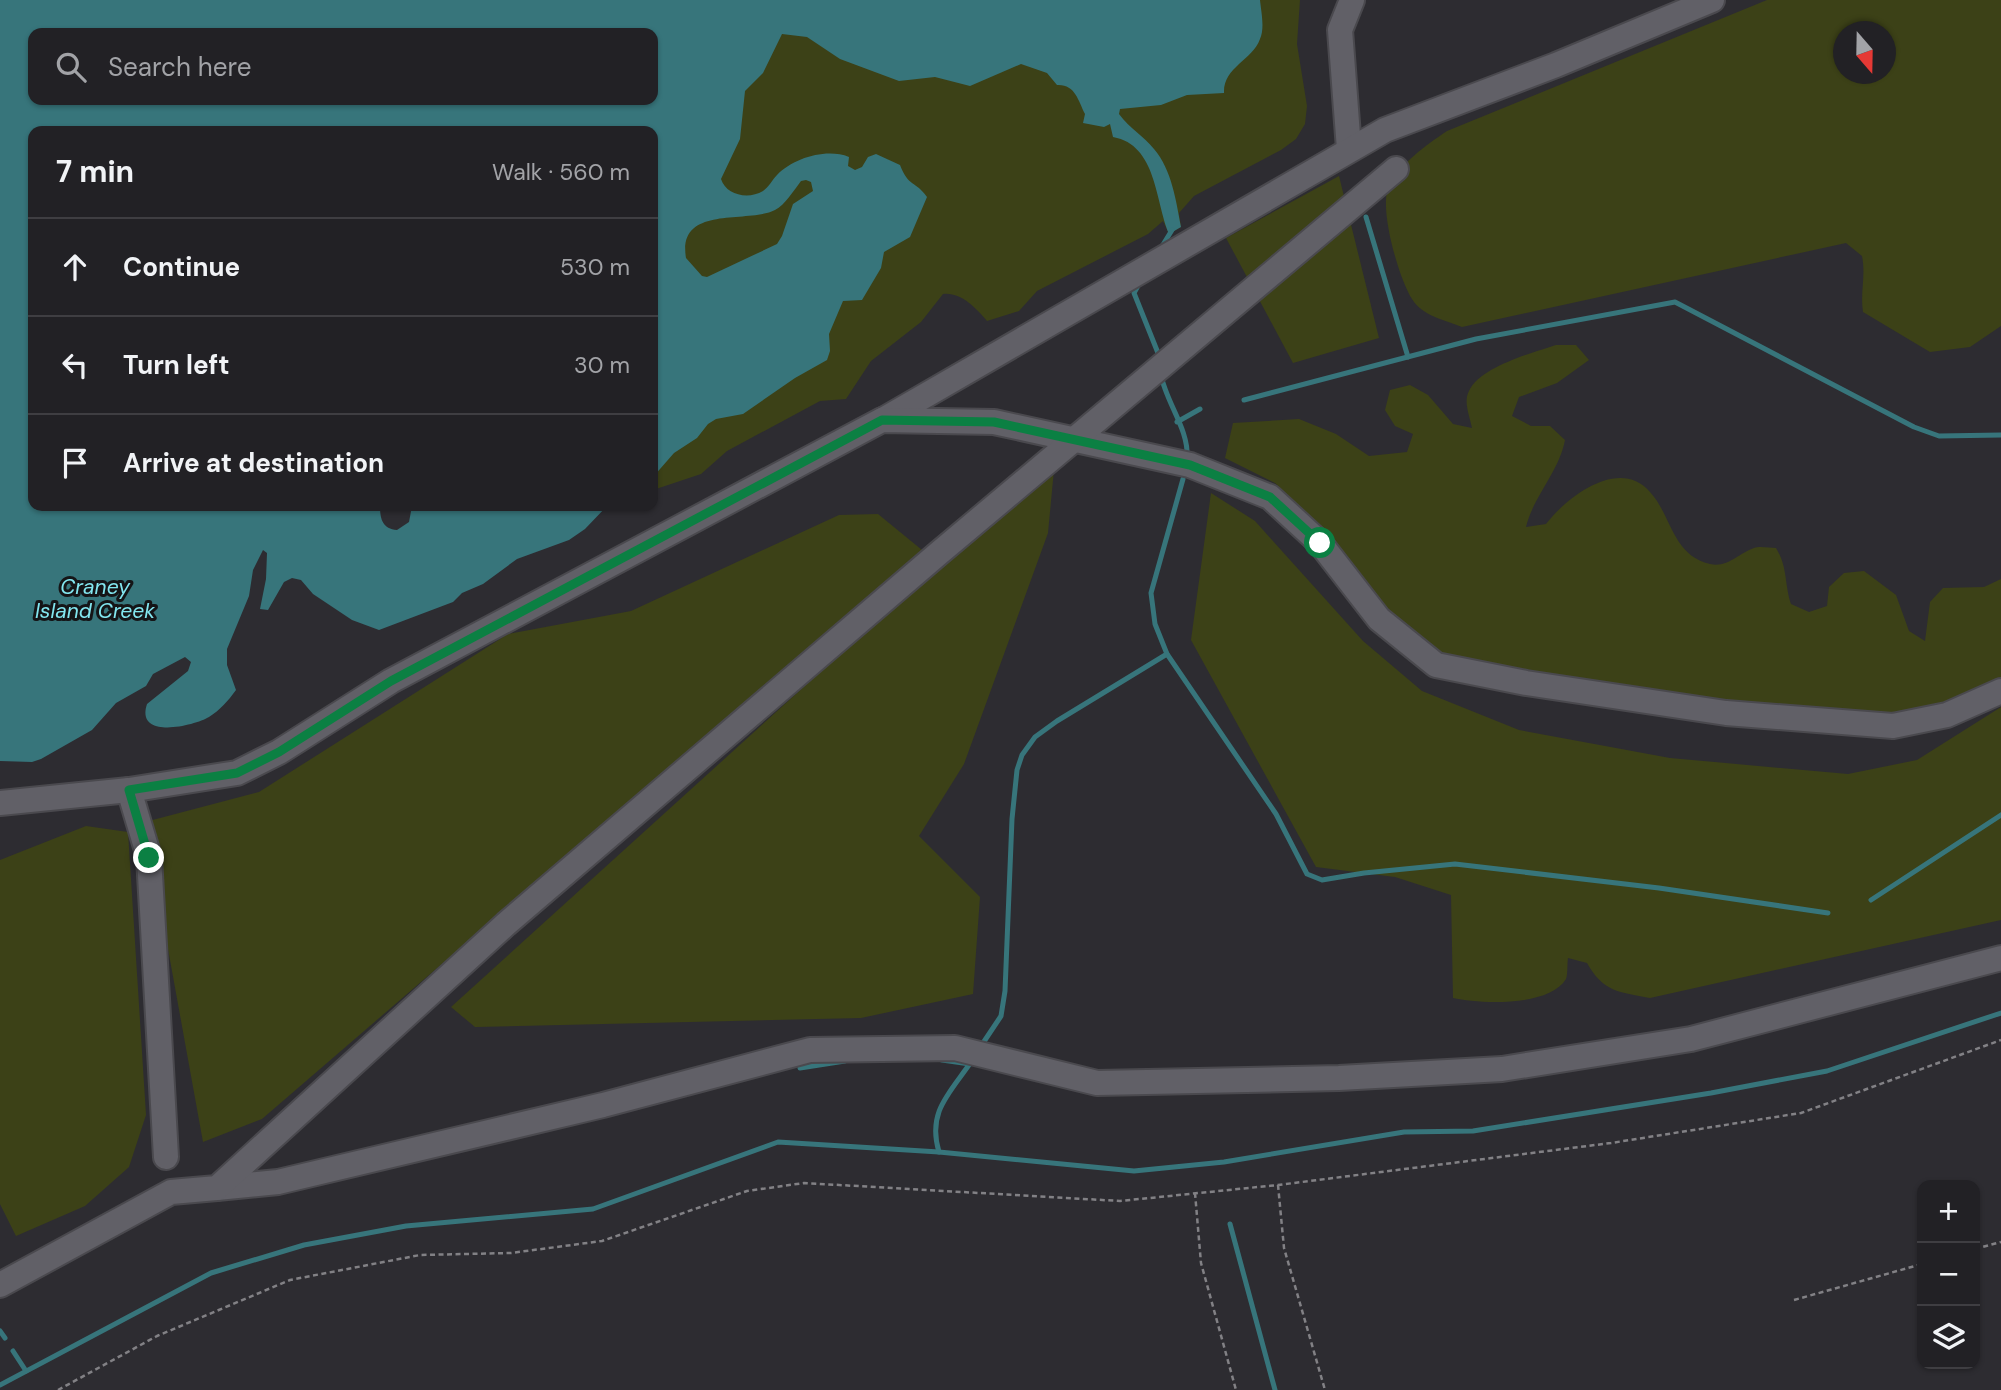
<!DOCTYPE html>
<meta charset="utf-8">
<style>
body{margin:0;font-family:"DM Sans",sans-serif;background:#2e2e32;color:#f1f3f6}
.controls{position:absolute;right:21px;bottom:21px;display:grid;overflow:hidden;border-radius:14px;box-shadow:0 2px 5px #0004}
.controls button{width:63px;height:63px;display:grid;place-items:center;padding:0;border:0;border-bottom:2px solid #3f3e42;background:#222125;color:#f1f3f6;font:35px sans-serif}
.compass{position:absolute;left:1833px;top:21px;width:63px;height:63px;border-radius:50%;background:#222125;box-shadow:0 2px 5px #0004;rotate:160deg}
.stop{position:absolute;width:21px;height:21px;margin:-16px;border:5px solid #0b8043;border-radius:50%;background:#fff}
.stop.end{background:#0b8043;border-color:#fff;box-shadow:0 2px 7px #0008}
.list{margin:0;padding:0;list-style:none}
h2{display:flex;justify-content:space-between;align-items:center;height:91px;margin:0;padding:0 28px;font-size:30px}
h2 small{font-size:23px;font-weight:400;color:#a2a3a7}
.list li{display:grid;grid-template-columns:46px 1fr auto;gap:21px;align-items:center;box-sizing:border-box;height:98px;padding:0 28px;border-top:2px solid #3f3e42}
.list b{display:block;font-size:26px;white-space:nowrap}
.list em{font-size:23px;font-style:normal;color:#a2a3a7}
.icon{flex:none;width:38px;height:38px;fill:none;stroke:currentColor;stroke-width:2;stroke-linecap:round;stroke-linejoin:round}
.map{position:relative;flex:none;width:2001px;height:1390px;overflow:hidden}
.search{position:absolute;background:#222125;box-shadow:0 2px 5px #0004;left:28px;top:28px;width:630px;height:77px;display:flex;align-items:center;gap:18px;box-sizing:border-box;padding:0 24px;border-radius:14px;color:#a2a3a7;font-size:26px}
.panel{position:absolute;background:#222125;box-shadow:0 2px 5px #0004;left:28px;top:126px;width:630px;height:385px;border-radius:14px}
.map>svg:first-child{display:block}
.green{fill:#3c4117;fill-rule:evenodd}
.water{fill:#37757b;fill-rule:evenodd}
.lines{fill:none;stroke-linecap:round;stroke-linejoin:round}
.stream{stroke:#37757b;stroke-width:5}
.minor-casing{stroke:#4a494e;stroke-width:28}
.path{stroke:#828185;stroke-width:2.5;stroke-dasharray:5 3.5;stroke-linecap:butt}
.minor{stroke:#616067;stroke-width:24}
.route{stroke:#0b8043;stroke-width:9}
.labels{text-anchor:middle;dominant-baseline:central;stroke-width:6;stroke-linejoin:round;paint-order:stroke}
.water-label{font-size:21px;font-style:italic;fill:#83e7f0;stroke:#151517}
</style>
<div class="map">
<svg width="2001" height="1390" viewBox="0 0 2001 1390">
<rect width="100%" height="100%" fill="#2d2c31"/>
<g class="green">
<path d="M 409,0 L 1300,0 L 1297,44 L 1307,106 L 1305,124 L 1296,139 L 1281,150 L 1194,196 L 1179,213 L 1181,227 L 1169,234 L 1163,221 L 1148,234 L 1037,291 L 1019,311 L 987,321 C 976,308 961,292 943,294 L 921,322 L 871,361 L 846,399 L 820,401 L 727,451 L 701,474 L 653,490 L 653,131 L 154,131 L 653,100 L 653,33 Z"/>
<path d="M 1767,0 L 2001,0 L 2001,326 L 1970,347 L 1930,352 L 1863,312 C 1860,292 1866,276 1862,256 L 1846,243 L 1462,327 C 1445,320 1422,316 1412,299 C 1399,279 1378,207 1389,186 C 1402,162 1425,146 1447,131 ZM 1843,32 L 1885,32 L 1885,74 L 1843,74 Z"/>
<polygon points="1339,176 1379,338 1293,363 1226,238"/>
<path d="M 1556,345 L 1576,345 L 1589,360 L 1557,383 L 1519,397 L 1512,416 L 1531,426 L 1550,426 L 1565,440 C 1559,472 1534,495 1526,527 L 1546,524 C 1566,498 1619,456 1650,492 C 1672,516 1672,555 1710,564 C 1728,568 1739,553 1754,548 C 1760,546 1769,548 1776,548 C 1788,568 1784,582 1791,604 L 1809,612 L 1827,606 L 1829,587 L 1844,573 L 1864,571 L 1896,595 L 1909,631 L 1925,641 L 1930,602 L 1943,588 L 1984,587 L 2001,579 L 2001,688 L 1888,721 L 1819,717 L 1440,659 L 1341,570 L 1314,520 L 1275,483 L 1225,458 L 1233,423 L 1299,419 L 1336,434 L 1369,456 L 1407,452 L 1413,434 L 1395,426 L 1385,410 L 1390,390 L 1410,385 L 1428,395 L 1453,424 L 1472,428 C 1470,417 1463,402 1469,391 C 1480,367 1532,353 1556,345 Z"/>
<polygon points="1055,459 1048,533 964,764 919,836 980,897 973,994 861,1018 475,1027 451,1007"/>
<path d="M 1211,493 L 1255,521 L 1363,641 L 1422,691 L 1519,730 L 1670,758 L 1848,774 L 1917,760 L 2001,707 L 2001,920 L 1650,998 C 1619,992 1603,992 1587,963 L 1568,958 C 1567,964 1568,974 1566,979 C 1549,1007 1480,1004 1453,998 L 1451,895 L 1395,877 L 1316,867 L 1191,640 Z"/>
<polygon points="878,514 922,550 262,1119 203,1142 145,822 259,792 508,634 631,611 839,515"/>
<polygon points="86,826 128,832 146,1115 129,1167 85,1206 16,1236 0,1204 0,860"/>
</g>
<path class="water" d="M 0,0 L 1260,0 C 1261,11 1265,28 1260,39 C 1252,61 1223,67 1224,93 L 1187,95 L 1161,105 L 1120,109 L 1119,114 C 1130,129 1144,136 1154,149 C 1172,170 1176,201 1181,227 L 1169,234 C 1155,201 1157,145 1113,137 L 1110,124 L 1104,127 L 1083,123 L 1085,114 C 1078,100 1075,84 1057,85 L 1047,73 L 1021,64 L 970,86 L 935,77 L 899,81 L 840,59 L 807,37 L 782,34 L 763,73 L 745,91 L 740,139 L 721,179 C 726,195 748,200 763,191 C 769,187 772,180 777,175 C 794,158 826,148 849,157 L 848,166 L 855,170 L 862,167 L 868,157 L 876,154 L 900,165 C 909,188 915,180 927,197 L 910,237 L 884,252 L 881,268 L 862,300 L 843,301 L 829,334 L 830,351 L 827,360 L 795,378 L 743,414 L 716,419 L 708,424 L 697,438 L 674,453 L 653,477 L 653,131 L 33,131 L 33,506 L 380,506 C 380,518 382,529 397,530 L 409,522 L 412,506 L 607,506 L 585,529 L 569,540 L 517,559 L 483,584 L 462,593 L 453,602 L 379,630 L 352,620 L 313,594 L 301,580 L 292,578 L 284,582 L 268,610 L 260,609 L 266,579 L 267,553 L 263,550 L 253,570 L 249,596 L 227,649 L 227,665 L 236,690 C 228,701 220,710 209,717 C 194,726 135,740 147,704 L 188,671 L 191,662 L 185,657 L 153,674 L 146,686 L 116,703 L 92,730 L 41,759 L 32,762 L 0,761 ZM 33,33 L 653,33 L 653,100 L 33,100 ZM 806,180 L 811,182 L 813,191 L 793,204 L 782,236 L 777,244 L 707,277 L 702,276 L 686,258 C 677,204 748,224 775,210 C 785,205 794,190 801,181 Z"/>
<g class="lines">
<g class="stream">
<polyline points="1366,217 1408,357"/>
<polyline points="1161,248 1172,230"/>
<polyline points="1139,284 1134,293 1160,358"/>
<path d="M 1161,375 C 1166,402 1189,430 1187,457"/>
<polyline points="1244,400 1476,339 1675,302 1914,427 1939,436 2001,435"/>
<polyline points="1177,422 1200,409"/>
<polyline points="1183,479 1151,593 1155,624 1167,654 1276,814 1307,874 1322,880 1364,873 1455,864 1659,888 1828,913"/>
<polyline points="1871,900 2001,815"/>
<polyline points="981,1046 1001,1016 1005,991 1012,819 1017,770 1022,755 1035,737 1057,721 1167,654"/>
<polyline points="942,1060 970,1064"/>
<polyline points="800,1068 845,1061"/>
<path d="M 939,1152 C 927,1112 949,1094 971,1062"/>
<polyline points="1230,1224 1275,1390"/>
<polyline points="0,1331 5,1338"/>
<polyline points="13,1351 26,1371"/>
<polyline points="0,1385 211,1273 304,1245 406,1226 593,1209 778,1142 939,1152 1134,1171 1224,1162 1404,1132 1473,1131 1711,1093 1827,1071 2001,1013"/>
</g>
<g class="minor-casing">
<g id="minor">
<polyline points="1349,149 1340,30 1352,0"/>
<polyline points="883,420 1385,130 1556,65 1712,0"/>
<polyline points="129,790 149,857 166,1157"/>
<polyline points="0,803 129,790 237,773 279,752 391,681 882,420 994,422 1190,465 1270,497 1320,543 1379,619 1436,665 1526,683 1726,713 1893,726 1947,715 2001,691"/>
<polyline points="217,1188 278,1182 603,1105 810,1050 955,1048 1097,1083 1339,1078 1502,1069 1691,1039 2001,958"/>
<polyline points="0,1285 171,1192 217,1188 506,924 939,553 1396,169"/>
</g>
</g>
<g class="path">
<polyline points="1278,1185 1284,1248 1325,1390"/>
<polyline points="1195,1193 1201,1263 1236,1390"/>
<polyline points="1975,1249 2001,1242"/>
<polyline points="1794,1300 1922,1264"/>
<polyline points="58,1390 157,1336 290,1280 420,1255 511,1253 602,1241 747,1191 804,1183 1120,1201 1278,1185 1611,1143 1801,1113 2001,1040"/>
</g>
<use href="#minor" class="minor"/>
</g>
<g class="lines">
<polyline class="route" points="149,858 129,790 237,773 279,752 391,681 882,420 994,422 1190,465 1270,497 1320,543"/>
</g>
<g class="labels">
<g class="water-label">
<text x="95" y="587">Craney<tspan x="95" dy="24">Island Creek</tspan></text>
</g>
</g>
</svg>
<div class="controls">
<button>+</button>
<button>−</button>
<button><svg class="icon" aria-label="layers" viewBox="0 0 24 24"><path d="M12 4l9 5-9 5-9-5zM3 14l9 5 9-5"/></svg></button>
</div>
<svg class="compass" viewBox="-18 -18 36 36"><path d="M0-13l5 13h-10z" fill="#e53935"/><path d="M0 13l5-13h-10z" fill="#a2a3a7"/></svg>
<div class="stop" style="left:1320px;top:543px"></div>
<div class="stop end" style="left:149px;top:858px"></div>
<div class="search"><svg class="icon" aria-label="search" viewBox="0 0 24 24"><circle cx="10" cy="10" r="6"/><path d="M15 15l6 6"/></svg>Search here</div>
<section class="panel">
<h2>7 min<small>Walk · 560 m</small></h2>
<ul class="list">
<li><svg class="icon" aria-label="ahead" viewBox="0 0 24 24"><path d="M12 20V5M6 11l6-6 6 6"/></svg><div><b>Continue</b></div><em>530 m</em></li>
<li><svg class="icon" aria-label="left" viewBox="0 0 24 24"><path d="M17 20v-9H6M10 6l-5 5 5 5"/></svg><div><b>Turn left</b></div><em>30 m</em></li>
<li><svg class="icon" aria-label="arrive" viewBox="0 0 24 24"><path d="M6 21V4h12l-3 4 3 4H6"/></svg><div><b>Arrive at destination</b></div></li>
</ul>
</section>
</div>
